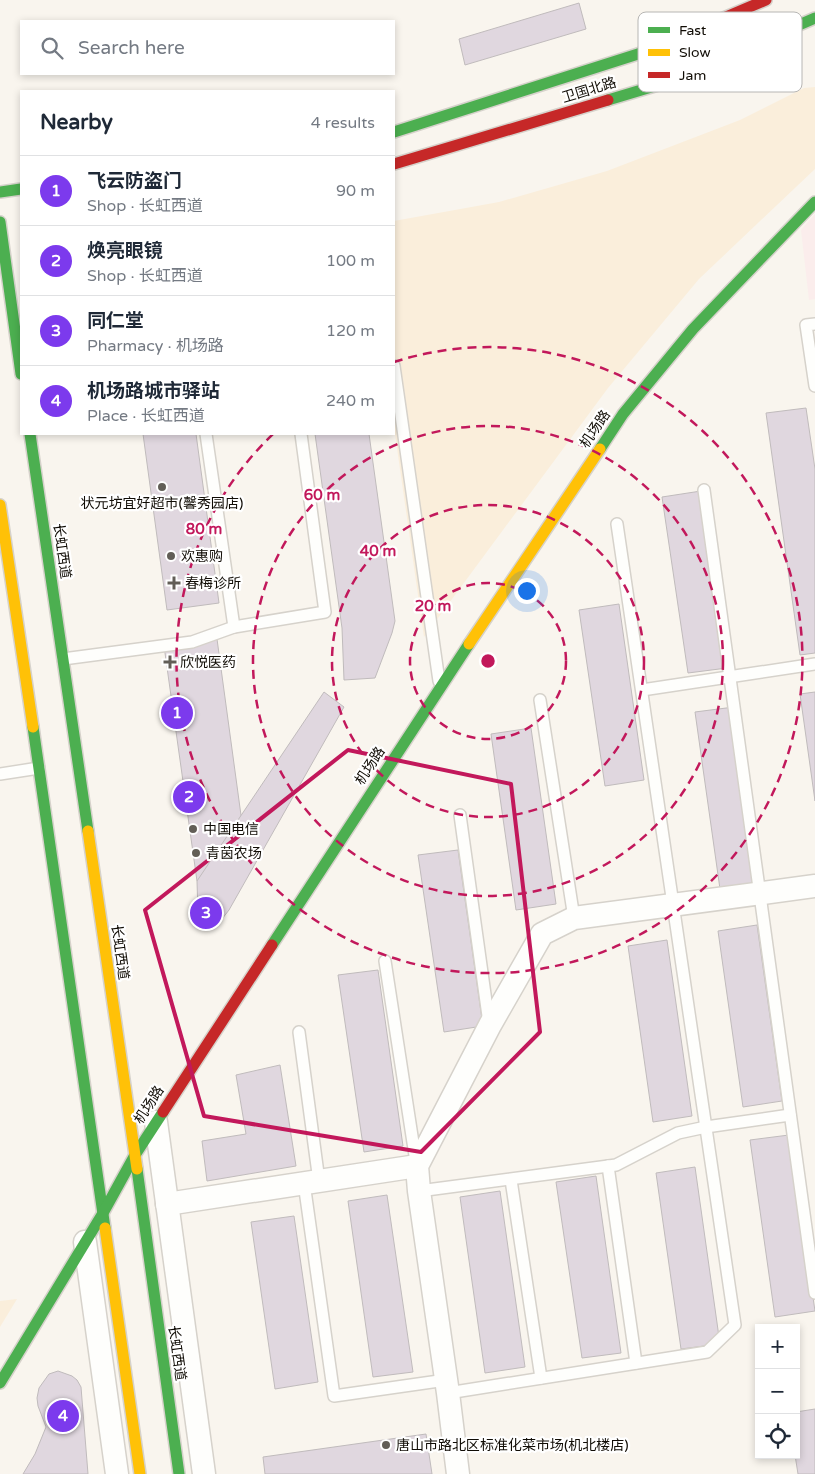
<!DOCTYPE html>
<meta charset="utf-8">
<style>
body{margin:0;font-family:"Varela Round","Noto Sans SC",sans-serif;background:#f2f2f3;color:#1f2937}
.controls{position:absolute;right:15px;bottom:15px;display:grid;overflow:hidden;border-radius:0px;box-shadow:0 2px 8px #0003}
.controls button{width:45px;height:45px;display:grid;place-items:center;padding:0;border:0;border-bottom:1px solid #e0e1e3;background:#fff;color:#1f2937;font:25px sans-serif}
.you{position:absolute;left:526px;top:590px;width:18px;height:18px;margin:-12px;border:4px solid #fff;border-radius:50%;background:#1a73e8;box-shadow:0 0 0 8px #1a73e833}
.badge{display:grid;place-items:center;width:32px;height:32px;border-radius:50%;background:#7c3aed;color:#fff;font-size:16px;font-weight:700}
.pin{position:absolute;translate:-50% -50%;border:2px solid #fff;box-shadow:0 1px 5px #0006}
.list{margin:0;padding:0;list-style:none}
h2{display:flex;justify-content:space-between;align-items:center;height:65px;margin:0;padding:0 20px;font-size:21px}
h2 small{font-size:16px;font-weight:400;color:#747a83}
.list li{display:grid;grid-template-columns:32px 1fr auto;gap:15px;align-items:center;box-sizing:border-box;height:70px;padding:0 20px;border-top:1px solid #e0e1e3}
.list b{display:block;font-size:19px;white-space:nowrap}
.list p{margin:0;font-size:16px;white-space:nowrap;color:#747a83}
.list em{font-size:16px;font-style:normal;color:#747a83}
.icon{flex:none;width:28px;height:28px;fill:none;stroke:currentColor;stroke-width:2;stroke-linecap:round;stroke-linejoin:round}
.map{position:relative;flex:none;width:815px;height:1474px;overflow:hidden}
.search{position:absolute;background:#fff;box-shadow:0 2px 8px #0003;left:20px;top:20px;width:375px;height:55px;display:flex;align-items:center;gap:12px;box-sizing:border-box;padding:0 18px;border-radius:0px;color:#747a83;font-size:19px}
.panel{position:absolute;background:#fff;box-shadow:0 2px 8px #0003;left:20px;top:90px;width:375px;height:345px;border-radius:0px}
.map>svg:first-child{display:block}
.built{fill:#faeedb}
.medical{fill:#fbedec}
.building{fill:#e0d7df;stroke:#c0bbbc}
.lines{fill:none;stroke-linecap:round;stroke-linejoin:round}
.lane-casing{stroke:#d6d2cb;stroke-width:14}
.street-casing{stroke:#d6d2cb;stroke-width:25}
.fast-casing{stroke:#d6d2cb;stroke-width:14}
.slow-casing{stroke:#d6d2cb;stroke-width:14}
.jam-casing{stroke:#d6d2cb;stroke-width:14}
.lane{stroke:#fefefc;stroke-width:11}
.street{stroke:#fefefc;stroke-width:22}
.fast{stroke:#4caf50;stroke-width:11}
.slow{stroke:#ffc107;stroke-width:11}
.jam{stroke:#c62828;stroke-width:11}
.marked{fill:none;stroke:#c2185b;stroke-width:4;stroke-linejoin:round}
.ring{fill:none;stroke:#c2185b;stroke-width:2.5;stroke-dasharray:9 6}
.poi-dot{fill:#625e57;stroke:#fff;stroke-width:2}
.labels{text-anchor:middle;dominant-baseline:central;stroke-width:4.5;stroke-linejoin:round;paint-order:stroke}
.street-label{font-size:14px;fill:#100c05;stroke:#fff}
.poi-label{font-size:14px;fill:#100c05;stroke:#fff;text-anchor:start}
.key{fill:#fff;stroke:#b7b6b4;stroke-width:1}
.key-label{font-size:14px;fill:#100c05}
.centre{fill:#c2185b;stroke:#fff;stroke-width:2.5}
.ring-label{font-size:15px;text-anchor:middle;font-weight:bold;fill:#c2185b;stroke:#fff;stroke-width:4.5;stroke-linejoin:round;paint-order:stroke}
</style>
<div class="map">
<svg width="815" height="1474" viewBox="0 0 815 1474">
<rect width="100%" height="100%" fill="#f9f5ee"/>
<g class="built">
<polygon points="815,87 815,169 699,279 608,388 424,637 394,427 394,221 499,202 607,171 740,120 804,88"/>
<polygon points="17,1299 0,1327 0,1301"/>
</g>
<polygon class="medical" points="815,214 815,299 809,300 801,230"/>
<g class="building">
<polygon points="579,3 586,29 465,65 459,39"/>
<polygon points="806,408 815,469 815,653 800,655 766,413"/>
<polygon points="143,434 196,434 219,603 167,610"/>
<polygon points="315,434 369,434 395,621 392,633 375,678 344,680 342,628"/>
<polygon points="701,491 727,668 688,673 662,497"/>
<polygon points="619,604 644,780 605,786 579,610"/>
<polygon points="217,639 249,874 197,881 164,646"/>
<polygon points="324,692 344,707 229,910 222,919 207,919 198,914 197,881"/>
<polygon points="815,692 815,801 800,694"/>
<polygon points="734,707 760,883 720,889 695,712"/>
<polygon points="531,728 556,904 516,910 491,734"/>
<polygon points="458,850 483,1026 444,1032 418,855"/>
<polygon points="757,925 782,1101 743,1107 718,931"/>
<polygon points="667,940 692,1116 653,1122 628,946"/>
<polygon points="378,970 403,1146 364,1152 338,975"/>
<polygon points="280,1065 296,1166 207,1181 202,1141 246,1134 236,1075"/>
<polygon points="789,1135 815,1311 775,1317 750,1140"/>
<polygon points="695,1167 720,1344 681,1349 656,1173"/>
<polygon points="596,1176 621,1353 582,1358 556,1182"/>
<polygon points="500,1191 525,1367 485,1373 460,1197"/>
<polygon points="387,1195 413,1372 373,1377 348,1201"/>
<polygon points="294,1216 318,1382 275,1389 251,1222"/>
<polygon points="58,1371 72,1376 77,1380 81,1387 88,1474 23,1474 35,1454 46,1427 38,1406 37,1398 39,1388 49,1374"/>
<polygon points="815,1409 815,1474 798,1474 795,1455 796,1412"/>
<polygon points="426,1434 432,1474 265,1474 263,1457"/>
</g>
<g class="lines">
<g class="lane-casing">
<g id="lane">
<polyline points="815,324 806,325 815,386"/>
<polyline points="394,366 439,681"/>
<polyline points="206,434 234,627"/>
<polyline points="704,490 815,1293"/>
<polyline points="63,659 192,642 234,627 325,612 301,434"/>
<polyline points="642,690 815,664"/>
<polyline points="540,700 574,918"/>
<polyline points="0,774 39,768"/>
<polyline points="460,815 489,1023"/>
<polyline points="385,961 416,1162"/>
<polyline points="299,1032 319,1181"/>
<polyline points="608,1166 636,1363"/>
<polyline points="511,1180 541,1378"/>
<polyline points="304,1183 334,1396 446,1380"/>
<polyline points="419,1191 616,1165 678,1133 706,1127 790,1115"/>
<polyline points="448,1393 707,1352 735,1325 617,524"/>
</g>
</g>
<g class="street-casing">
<g id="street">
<polyline points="156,1122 204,1474"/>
<polyline points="167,1204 417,1166"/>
<polyline points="85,1242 117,1474"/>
<polyline points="458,1474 448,1393 419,1191 417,1166 490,1025 542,934 574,918 815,886"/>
</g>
</g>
<g class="fast-casing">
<g id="fast">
<polyline points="608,100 668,82 815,18"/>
<polyline points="394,132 638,54 707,25"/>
<polyline points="0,192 21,189"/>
<polyline points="0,222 21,374"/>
<polyline points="30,434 88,831"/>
<polyline points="600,449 623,414 693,329 815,202"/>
<polyline points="33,727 105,1228"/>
<polyline points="272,945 469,644"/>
<polyline points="137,1169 179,1474"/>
<polyline points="0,1383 103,1213 135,1155 163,1112"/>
</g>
</g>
<g class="slow-casing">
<g id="slow">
<polyline points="0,505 33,727"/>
<polyline points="469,644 600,449"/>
<polyline points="88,831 137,1169"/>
<polyline points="105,1228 140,1474"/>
</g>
</g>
<g class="jam-casing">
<g id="jam">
<polyline points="707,25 766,0"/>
<polyline points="394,164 608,100"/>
<polyline points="163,1112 272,945"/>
</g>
</g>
<use href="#lane" class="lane"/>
<use href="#street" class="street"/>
<use href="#fast" class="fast"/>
<use href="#slow" class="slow"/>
<use href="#jam" class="jam"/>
</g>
<path class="marked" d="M 348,750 L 511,784 L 540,1032 L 421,1152 L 204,1116 L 145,910 Z"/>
<g class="ring">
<circle cx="488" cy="661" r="78"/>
<circle cx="488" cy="661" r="156"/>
<circle cx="488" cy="661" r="235"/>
<path d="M394 362A313 313 0 1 1 273 434"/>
</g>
<g class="poi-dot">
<circle cx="162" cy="487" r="5"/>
<circle cx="171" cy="556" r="5"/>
<path d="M171.5 575.5h5v5h5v5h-5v5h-5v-5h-5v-5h5z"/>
<path d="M167.5 654.5h5v5h5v5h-5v5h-5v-5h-5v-5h5z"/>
<circle cx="193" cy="829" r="5"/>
<circle cx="196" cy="853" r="5"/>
<circle cx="386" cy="1445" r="5"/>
</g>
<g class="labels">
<g class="street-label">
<text transform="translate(589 90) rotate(-17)">卫国北路</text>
<text transform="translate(595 429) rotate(-56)">机场路</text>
<text transform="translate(62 551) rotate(82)">长虹西道</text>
<text transform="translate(370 766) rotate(-57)">机场路</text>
<text transform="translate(120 952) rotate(82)">长虹西道</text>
<text transform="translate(149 1105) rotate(-57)">机场路</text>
<text transform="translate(177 1353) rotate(82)">长虹西道</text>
</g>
<g class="poi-label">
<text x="162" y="503" text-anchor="middle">状元坊宜好超市(馨秀园店)</text>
<text x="181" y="556">欢惠购</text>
<text x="185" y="583">春梅诊所</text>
<text x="180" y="662">欣悦医药</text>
<text x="203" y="829">中国电信</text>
<text x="206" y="853">青茵农场</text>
<text x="396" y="1445">唐山市路北区标准化菜市场(机北楼店)</text>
</g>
</g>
<rect x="638" y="12" width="164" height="80" rx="8" class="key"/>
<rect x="648" y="27" width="22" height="6" fill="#4caf50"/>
<rect x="648" y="49" width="22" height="7" fill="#ffc107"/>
<rect x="648" y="72" width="22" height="6" fill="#c62828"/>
<g class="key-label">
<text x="679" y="35">Fast</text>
<text x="679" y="57">Slow</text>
<text x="679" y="80">Jam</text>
</g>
<circle cx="488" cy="661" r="8" class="centre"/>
<g class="ring-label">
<text x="322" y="500">60 m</text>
<text x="204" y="534">80 m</text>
<text x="378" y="556">40 m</text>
<text x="433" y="611">20 m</text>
</g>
</svg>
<div class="controls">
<button>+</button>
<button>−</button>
<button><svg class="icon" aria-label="locate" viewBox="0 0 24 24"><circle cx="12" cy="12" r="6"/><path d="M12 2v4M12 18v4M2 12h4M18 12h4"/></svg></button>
</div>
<div class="you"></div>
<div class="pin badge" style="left:177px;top:713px">1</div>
<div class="pin badge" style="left:189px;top:797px">2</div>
<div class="pin badge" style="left:206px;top:913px">3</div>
<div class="pin badge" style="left:63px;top:1416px">4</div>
<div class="search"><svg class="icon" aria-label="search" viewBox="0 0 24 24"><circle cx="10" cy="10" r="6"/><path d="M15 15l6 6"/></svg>Search here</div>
<section class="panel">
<h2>Nearby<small>4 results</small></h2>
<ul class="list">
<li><span class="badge">1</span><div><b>飞云防盗门</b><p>Shop · 长虹西道</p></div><em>90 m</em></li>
<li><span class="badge">2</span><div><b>焕亮眼镜</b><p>Shop · 长虹西道</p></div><em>100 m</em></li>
<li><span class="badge">3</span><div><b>同仁堂</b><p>Pharmacy · 机场路</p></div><em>120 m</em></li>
<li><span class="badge">4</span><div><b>机场路城市驿站</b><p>Place · 长虹西道</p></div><em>240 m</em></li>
</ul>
</section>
</div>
